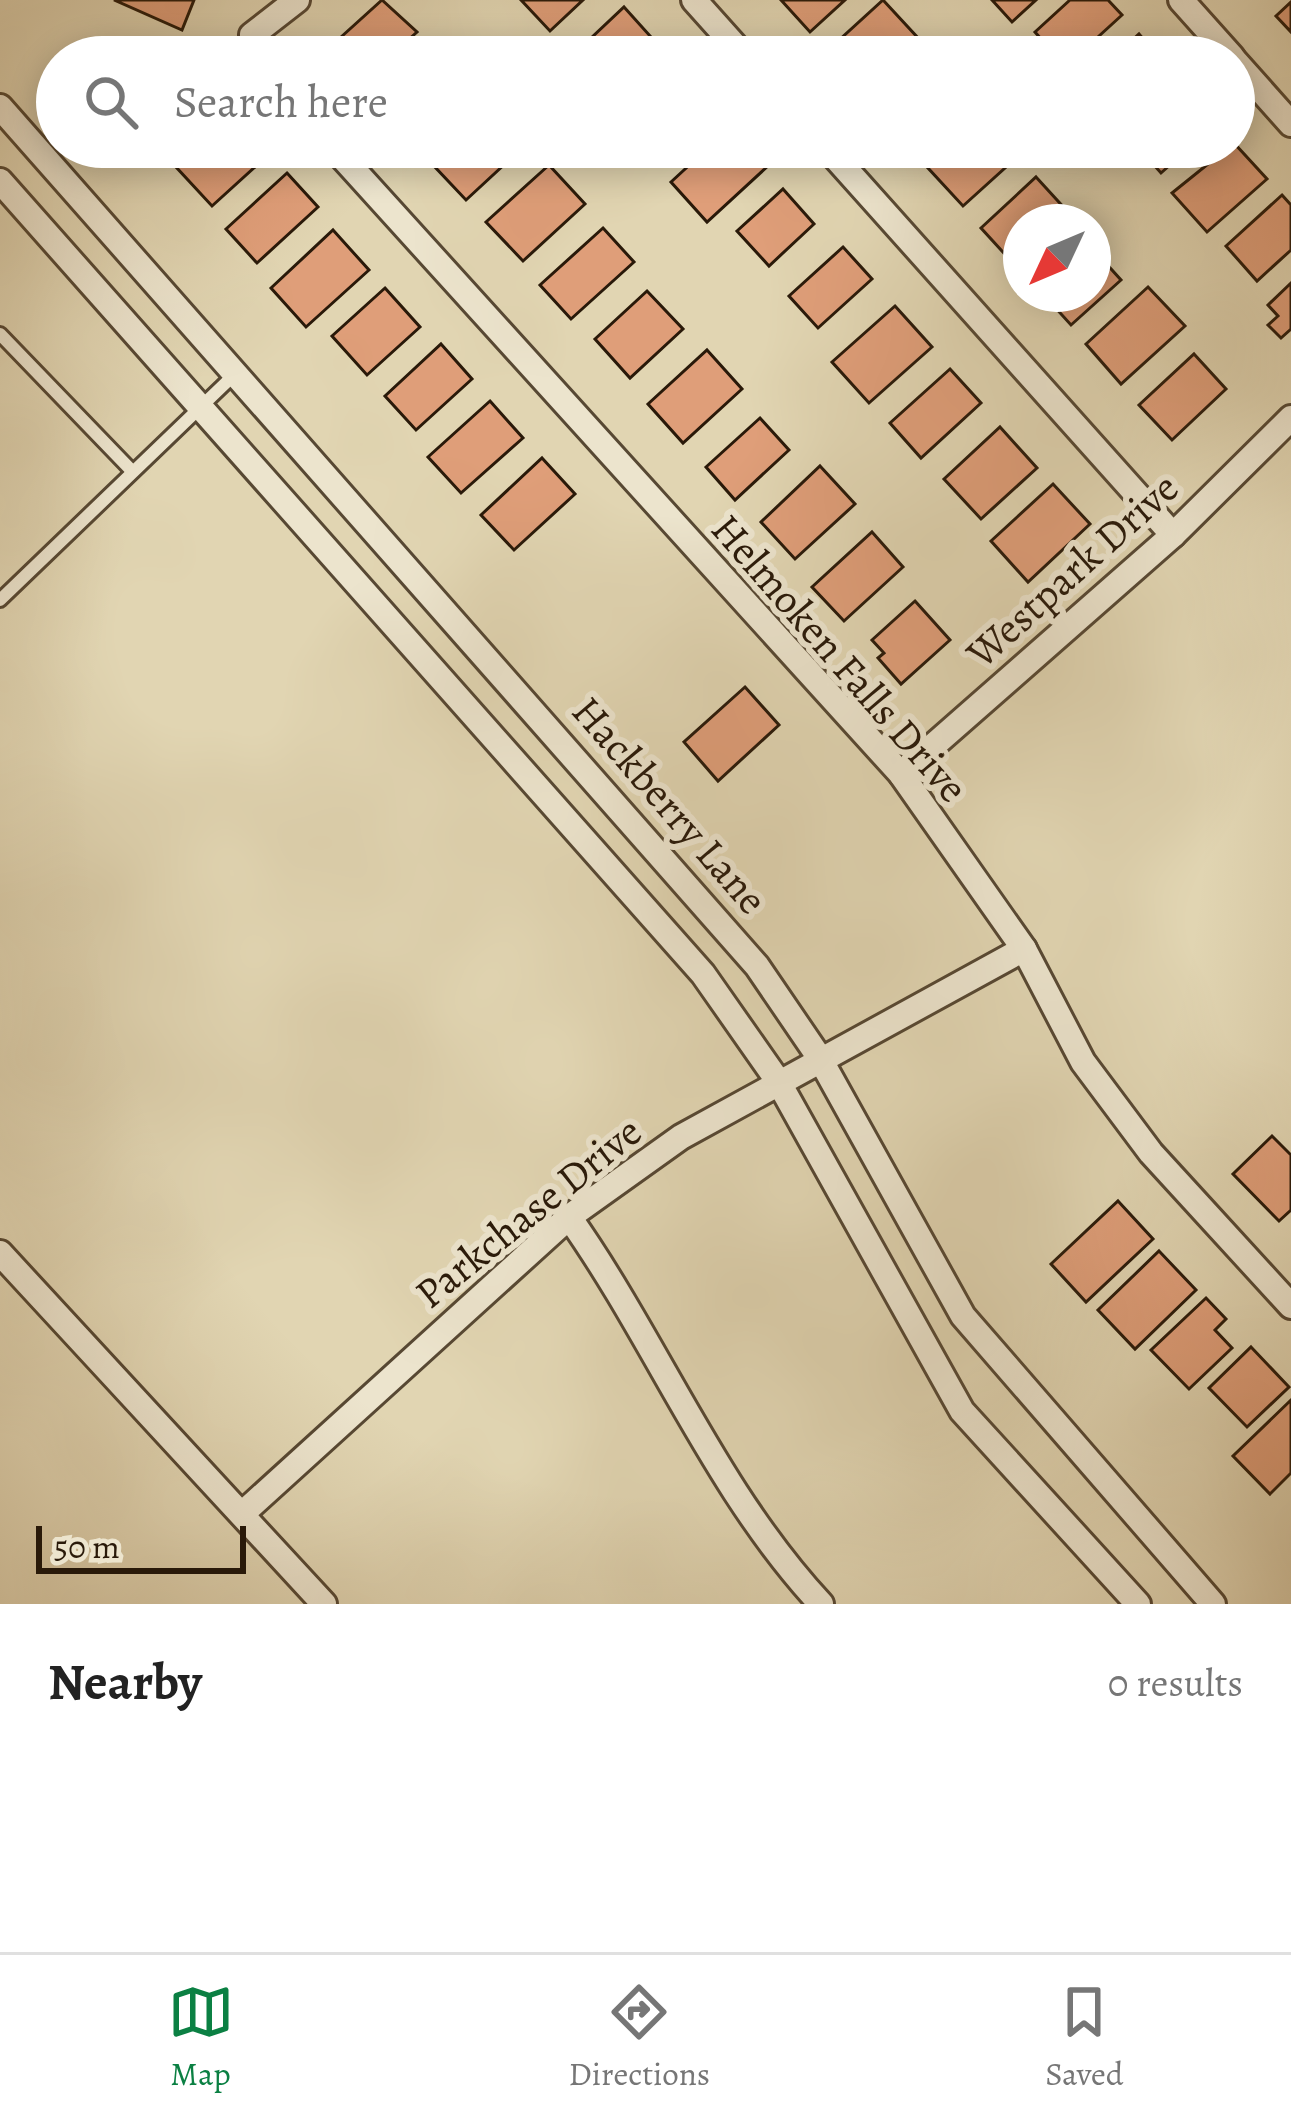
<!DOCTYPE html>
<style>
body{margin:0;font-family:Alegreya,serif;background:#f6f6f6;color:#222}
.compass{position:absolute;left:1003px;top:204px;width:108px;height:108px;border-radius:50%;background:#fff;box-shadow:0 6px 30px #0003;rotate:226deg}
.scale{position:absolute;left:36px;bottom:30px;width:210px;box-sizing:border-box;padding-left:12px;border:6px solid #291909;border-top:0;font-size:33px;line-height:42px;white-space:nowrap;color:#291909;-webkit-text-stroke:9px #ece4cd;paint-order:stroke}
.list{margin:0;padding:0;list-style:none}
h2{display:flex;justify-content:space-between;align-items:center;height:156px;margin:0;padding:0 48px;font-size:51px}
h2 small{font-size:39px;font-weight:400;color:#767676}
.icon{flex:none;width:66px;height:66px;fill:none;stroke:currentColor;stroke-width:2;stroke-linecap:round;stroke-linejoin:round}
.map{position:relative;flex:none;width:1291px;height:1604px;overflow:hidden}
.search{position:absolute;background:#fff;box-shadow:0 6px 30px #0003;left:36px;right:36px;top:36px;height:132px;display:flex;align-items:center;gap:30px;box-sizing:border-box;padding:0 42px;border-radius:66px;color:#767676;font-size:45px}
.sheet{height:348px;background:#fff}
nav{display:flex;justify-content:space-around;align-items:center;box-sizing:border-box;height:168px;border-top:3px solid #e0e0e0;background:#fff;font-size:33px;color:#767676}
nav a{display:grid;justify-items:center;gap:6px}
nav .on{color:#0b8043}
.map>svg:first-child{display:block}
.building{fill:#df9e79;stroke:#291909;stroke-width:3}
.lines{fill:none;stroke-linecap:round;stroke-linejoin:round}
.service-casing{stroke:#574833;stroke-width:18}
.minor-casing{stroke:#574833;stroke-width:30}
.service{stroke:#ece4cd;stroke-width:12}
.minor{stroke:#ece4cd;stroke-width:24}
.labels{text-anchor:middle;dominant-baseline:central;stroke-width:12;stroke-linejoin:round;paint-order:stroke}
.street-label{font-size:42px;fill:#291909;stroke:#ece4cd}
</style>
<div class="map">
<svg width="1291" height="1604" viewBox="0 0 1291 1604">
<rect width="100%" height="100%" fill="#e1d5b2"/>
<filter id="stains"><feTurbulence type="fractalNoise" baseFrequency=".00167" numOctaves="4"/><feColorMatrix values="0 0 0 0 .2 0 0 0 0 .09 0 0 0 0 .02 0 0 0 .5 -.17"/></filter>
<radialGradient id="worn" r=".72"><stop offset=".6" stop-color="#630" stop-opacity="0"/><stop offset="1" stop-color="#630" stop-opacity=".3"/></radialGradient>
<g class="building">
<polygon points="114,0 194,0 182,30"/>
<polygon points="382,0 417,32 389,57 339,57 330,47"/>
<polygon points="521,0 583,0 550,31"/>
<polygon points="781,0 845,0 810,32"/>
<polygon points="883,0 919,39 900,57 828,57 825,53"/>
<polygon points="992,0 1036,0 1012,22"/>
<polygon points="1070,0 1108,0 1122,15 1076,57 1057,57 1035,32"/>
<polygon points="1291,2 1291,32 1276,16"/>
<polygon points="624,7 660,47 648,57 571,57"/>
<polygon points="1139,34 1159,57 1114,57"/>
<polygon points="1234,143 1267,179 1207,232 1172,193"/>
<polygon points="197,147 257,147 266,157 212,206 176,167"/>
<polygon points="455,147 519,147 521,149 466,200 434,166"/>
<polygon points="709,147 753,147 769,165 707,222 671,182"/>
<polygon points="951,147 1024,147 1026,149 963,206 928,168"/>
<polygon points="1138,147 1190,147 1161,173"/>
<polygon points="549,165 585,204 523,261 486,222"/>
<polygon points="287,173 318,207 257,263 226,229"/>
<polygon points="1036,177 1067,211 1055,222 1021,222 1021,253 1012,262 981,228"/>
<polygon points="783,189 814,224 769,266 737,231"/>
<polygon points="1282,195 1291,205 1291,250 1257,281 1226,246"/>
<polygon points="603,228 634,262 571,319 540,285"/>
<polygon points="333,230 369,270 306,327 271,288"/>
<polygon points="843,247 872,279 818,328 789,296"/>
<polygon points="1093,249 1121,280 1071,325 1043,294 1093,294"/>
<polygon points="1291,283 1291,329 1281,338 1268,325 1278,316 1268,305"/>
<polygon points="1148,287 1185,326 1121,384 1086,344"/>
<polygon points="385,288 420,327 367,375 332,336"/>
<polygon points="647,291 683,329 630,378 595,339"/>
<polygon points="895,306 932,347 869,403 832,362"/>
<polygon points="441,344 472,379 416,430 385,396"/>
<polygon points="707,350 742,389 683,443 648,404"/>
<polygon points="1194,354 1226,389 1172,440 1139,405"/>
<polygon points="950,369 981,403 921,458 890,423"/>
<polygon points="490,401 523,438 461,493 428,457"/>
<polygon points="760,418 789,450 735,500 706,467"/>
<polygon points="1000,427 1037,468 981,519 944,479"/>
<polygon points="542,458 575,494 514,550 481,515"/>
<polygon points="820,466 855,504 795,559 761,522"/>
<polygon points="1053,484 1090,524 1028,582 991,541"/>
<polygon points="872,532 903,567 844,621 812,587"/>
<polygon points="915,601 950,640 901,684 878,658 884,653 872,640"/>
<polygon points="745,687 779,725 718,781 684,742"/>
<polygon points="1272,1136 1291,1155 1291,1210 1279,1221 1233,1174"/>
<polygon points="1118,1201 1153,1239 1086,1302 1051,1264"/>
<polygon points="1159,1251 1196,1290 1135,1349 1098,1310"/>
<polygon points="1206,1298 1226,1319 1215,1330 1232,1348 1189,1389 1151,1350"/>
<polygon points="1251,1347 1289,1387 1247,1427 1209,1388"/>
<polygon points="1291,1400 1291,1473 1270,1494 1233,1456"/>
</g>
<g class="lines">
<g class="service-casing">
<g id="service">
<polyline points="0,334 132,471"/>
<polyline points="0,600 235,374"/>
</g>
</g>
<g class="minor-casing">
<g id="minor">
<polyline points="694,0 745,57"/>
<polyline points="1181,0 1232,57"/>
<polyline points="256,57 252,35 297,0"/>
<polyline points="1234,60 1291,124"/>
<polyline points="0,107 757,966 819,1057 963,1316 1213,1604"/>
<polyline points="333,147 901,774 1024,949 1083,1062 1151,1153 1291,1306"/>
<polyline points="826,147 1173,535"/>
<polyline points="0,181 703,974 778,1081 962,1411 1138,1604"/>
<polyline points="901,774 1173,535 1291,418"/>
<path d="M 569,1217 C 658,1343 715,1490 821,1604"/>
<polyline points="0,1253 324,1604"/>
<polyline points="242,1514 569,1217 681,1137 1024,949"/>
</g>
</g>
<use href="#service" class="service"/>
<use href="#minor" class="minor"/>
</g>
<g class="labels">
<g class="street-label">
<text transform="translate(1072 570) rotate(-42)">Westpark Drive</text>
<text transform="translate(840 658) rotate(49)">Helmoken Falls Drive</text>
<text transform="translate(670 805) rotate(49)">Hackberry Lane</text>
<text transform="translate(528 1212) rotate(-39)">Parkchase Drive</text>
</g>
</g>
<rect width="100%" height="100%" filter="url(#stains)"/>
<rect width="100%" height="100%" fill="url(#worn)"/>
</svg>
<svg class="compass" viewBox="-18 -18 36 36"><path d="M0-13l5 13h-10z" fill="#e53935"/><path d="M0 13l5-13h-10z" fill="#767676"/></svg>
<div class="scale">50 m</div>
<div class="search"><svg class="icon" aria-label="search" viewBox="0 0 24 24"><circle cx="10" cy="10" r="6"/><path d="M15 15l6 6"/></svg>Search here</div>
</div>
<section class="sheet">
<h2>Nearby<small>0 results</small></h2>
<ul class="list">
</ul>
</section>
<nav>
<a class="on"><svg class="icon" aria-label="map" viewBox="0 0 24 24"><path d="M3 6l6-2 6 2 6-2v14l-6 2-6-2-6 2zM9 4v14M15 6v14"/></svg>Map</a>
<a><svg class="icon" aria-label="directions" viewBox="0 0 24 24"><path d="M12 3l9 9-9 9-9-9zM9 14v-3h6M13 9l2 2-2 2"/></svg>Directions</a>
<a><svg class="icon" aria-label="saved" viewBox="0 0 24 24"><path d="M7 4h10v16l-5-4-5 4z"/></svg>Saved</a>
</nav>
